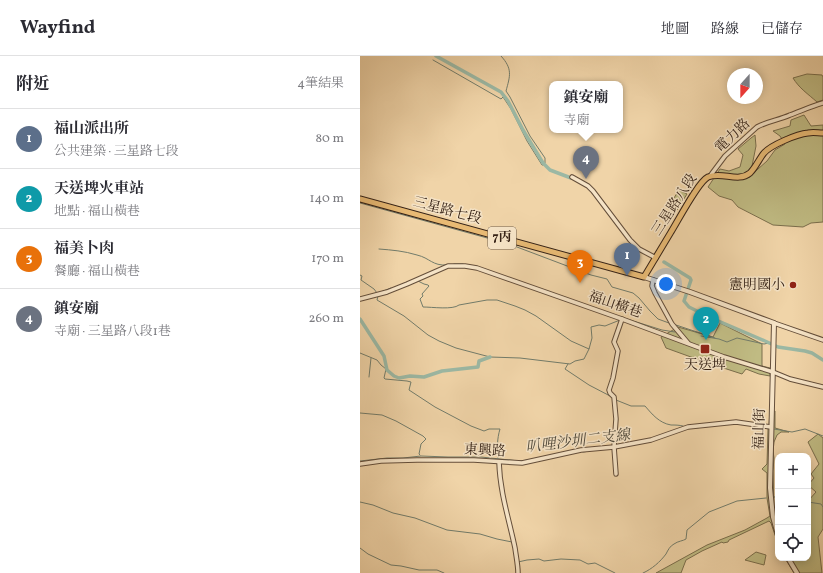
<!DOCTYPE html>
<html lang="zh-TW">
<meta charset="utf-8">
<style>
body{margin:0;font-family:Vollkorn,"Noto Serif TC",serif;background:#f7f7f7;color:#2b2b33}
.controls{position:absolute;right:12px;bottom:12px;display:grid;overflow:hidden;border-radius:8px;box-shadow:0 2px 10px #0003}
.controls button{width:36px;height:36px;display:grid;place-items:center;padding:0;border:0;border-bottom:1px solid #e1e1e2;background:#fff;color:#2b2b33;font:20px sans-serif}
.compass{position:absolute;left:367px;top:12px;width:36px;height:36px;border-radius:50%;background:#fff;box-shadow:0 2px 10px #0003;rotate:201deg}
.you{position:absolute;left:306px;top:228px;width:14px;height:14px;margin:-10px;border:3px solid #fff;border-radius:50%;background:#1a73e8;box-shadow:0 0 0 6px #1a73e833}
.badge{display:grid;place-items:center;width:26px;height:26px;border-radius:50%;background:#2563eb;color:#fff;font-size:13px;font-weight:700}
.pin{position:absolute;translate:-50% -33px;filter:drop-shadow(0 1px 2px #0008)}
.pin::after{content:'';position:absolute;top:21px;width:14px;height:12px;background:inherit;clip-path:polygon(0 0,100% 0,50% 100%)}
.popup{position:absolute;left:189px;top:25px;width:74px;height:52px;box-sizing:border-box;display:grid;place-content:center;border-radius:8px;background:#fff;filter:drop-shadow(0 1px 3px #0005);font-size:13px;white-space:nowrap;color:#7c7c81}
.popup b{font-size:15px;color:#2b2b33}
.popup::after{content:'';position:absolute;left:50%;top:100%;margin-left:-8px;border:8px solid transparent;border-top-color:#fff}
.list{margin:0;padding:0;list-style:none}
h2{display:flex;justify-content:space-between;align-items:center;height:52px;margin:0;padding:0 16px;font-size:17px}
h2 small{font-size:13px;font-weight:400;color:#7c7c81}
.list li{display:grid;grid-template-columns:26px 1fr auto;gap:12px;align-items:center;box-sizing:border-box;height:60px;padding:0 16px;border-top:1px solid #e1e1e2}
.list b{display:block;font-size:15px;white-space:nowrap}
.list p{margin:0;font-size:13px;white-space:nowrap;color:#7c7c81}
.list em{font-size:13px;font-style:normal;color:#7c7c81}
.icon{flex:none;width:22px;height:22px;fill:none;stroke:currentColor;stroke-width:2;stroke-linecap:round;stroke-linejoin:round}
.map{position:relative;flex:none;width:463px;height:517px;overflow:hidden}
header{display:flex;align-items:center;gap:24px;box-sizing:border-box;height:56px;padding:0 20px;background:#fff;border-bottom:1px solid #e1e1e2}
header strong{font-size:19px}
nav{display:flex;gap:22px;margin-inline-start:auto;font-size:14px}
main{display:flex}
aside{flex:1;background:#fff}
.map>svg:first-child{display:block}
.green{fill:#c0bb83;stroke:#7a6e4c}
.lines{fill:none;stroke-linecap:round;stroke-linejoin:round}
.stream{stroke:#727c6b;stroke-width:1}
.canal{stroke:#9bb8a4;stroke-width:3.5}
.minor-casing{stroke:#644e3a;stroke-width:5.5}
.tertiary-casing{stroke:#644e3a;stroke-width:6}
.primary-casing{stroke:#352216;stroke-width:7}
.minor{stroke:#f5e3c6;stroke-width:3.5}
.tertiary{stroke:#f5e3c6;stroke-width:4}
.primary{stroke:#e8ba74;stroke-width:5}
.poi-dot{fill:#8f2418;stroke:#f5e3c6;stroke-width:1.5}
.labels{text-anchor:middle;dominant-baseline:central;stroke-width:3;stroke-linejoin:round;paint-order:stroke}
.shield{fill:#f5e3c6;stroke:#6f5c4b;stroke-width:1}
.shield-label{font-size:13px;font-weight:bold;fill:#352216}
.street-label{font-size:14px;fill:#352216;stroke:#f5e3c6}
.poi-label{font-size:14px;fill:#352216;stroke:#f5e3c6;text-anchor:end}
.water-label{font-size:15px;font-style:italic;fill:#4e483a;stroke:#f5e3c6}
</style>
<header>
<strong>Wayfind</strong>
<nav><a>地圖</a><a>路線</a><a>已儲存</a></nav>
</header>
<main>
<aside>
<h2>附近<small>4筆結果</small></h2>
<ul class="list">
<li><span class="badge" style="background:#5c6f8a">1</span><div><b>福山派出所</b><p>公共建築 · 三星路七段</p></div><em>80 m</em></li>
<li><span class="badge" style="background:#0f9aa8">2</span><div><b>天送埤火車站</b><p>地點 · 福山橫巷</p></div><em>140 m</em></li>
<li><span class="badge" style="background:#e8710a">3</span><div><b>福美卜肉</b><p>餐廳 · 福山橫巷</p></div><em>170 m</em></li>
<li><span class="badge" style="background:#6b7280">4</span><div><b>鎮安廟</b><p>寺廟 · 三星路八段1巷</p></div><em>260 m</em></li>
</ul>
</aside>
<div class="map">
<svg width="463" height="517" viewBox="0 0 463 517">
<rect width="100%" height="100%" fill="#f0d4a8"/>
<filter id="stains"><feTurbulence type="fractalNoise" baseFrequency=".005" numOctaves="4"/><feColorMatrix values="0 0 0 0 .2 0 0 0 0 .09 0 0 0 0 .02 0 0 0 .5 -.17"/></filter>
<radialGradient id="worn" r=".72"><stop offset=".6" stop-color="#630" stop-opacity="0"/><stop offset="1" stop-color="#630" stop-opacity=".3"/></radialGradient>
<g class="green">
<path d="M 447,18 L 462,19 L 463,21 L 463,44 L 457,46 C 448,38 439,32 433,22 Z"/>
<polygon points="444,59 451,70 463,69 463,166 451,167 443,171 413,169 378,151 372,144 359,140 348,131 360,113 369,115 380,111 383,99 378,93 391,82 395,79 396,90 392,110 386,118 389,121 407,105 415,94 425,88 420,80 413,75 430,70 431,64"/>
<polygon points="319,134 327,138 317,154 309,150"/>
<polygon points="360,267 402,288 402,310 410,312 410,320 399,318 386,313 382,318 342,305 306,292 301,281 318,271 353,281"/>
<polygon points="410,355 415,355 415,372 429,376 421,376 417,379 414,386 413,395 414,402 413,415 414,454 418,469 418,488 411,467 409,465 369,484 368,486 363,487 362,486 342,495 326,504 321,517 296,517 347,489 385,474 407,462 410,460 407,442 407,417 402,413 407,408 408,373 408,369 409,369"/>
<polygon points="458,378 463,382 463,473 458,481 462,517 434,517 425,502 448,502 448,445 456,436 448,429 454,422 451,418 459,408 448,386"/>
<polygon points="396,496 406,499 404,509 385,504"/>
</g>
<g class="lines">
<g class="stream">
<path d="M 141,0 C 153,13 150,20 146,35 L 150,41 L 170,80 L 185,102 L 185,107 L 184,108"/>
<polyline points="73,4 141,43 143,41 151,53 167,85 182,109 183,109"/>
<polyline points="0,147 149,188 231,219 247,223 252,231 273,237 279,242 290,255 298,263 309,267"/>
<path d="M 19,193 C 32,194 44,195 57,199 C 70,202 72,210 87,209"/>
<polyline points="94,208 103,208"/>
<polyline points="0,219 2,220 1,224 14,233 17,237"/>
<path d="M 58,225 L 64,228 L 68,229 L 69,230 L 62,238 L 63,240 L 60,243 L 63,251 C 72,251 93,254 99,249 L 127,244 L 137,244 L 155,250 L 165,254 L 176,260 L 211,285 L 229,293 L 232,282 L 231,271 L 239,269 L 245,270 L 260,264"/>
<polyline points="21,236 31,232"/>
<polyline points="18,240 17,244 44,260 68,279 79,285 96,292 130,301 160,302 210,308 215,305 224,303 229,293"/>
<polyline points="267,263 302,274 315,276"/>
<polyline points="316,269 355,282"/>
<polyline points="341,280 359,283 367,286 377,282 404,288 409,287"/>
<path d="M 0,297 L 17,304 L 21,309 L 26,313 L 24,322 L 25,323 L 47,325 L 51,326 L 49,334 L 75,351 L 111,370 L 124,375 L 129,373 L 140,373 C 137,383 137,392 138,402"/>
<polyline points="208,308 205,313 229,329 252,341"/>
<polyline points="9,321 11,302"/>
<path d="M 256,344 L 271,350 L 285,350 C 292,358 299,367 311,369 C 315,369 319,369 323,370"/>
<polyline points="0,357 22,359 36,365 63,380 66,383 61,388 59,398 60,399"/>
<polyline points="326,373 353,370"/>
<polyline points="414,373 432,376 445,373 463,380"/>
<polyline points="223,396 230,395"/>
<polyline points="0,405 27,402 43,402 61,400 88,401 121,401 159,405 169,404"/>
<polyline points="414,441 418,441"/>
<polyline points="0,446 13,449 33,457 55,462 87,474 120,478 137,483 152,486"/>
<polyline points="448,446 461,448 463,451"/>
<polyline points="0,492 8,498 31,509 41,510 59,514 77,514 84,517"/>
<polyline points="158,506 167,504 179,503 184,505 201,503 220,504 228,508 235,507 255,517"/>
<path d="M 283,517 C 292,513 300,506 306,498 C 308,494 310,490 314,488 C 318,485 323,485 326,483 L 327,474 L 349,456 L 377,445 L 406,442"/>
</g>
<g class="canal">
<polyline points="76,0 141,36 148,45 163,74 183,107 190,114 211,122"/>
<polyline points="304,206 330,222 331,224 324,245 329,251 349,261 405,285 418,291 445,295 452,297 463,304"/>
<polyline points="0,263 24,300 27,314 34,320 39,322 50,320 64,321 82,315 118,311 119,305 130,301"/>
</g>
<g class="minor-casing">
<g id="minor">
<path d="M 350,120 L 365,100 L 397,71 C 408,65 419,64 430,59 C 441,55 452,50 463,47"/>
<polyline points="212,121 228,130 233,135 270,184 279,193 296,202"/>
<polyline points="293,224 292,230 295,237 312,268 328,287"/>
<polyline points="0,243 27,236 47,228 88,210 105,210 117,212 262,263 364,301 413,316 430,323 463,331"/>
<polyline points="414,267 463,284"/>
<path d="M 139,406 C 140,437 149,463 155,492 C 156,500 158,509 158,517"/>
<polyline points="0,408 21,405 57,404 114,404 162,407 221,394 254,391 291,384 328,371 376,366 411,371"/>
<polyline points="256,418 254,391 256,363 254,341 250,337 249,334 253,322 258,295 254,286 262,263"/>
</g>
</g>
<g class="tertiary-casing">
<g id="tertiary">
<polyline points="284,221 330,236 414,267 410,432 413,461 418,479"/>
<polyline points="428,502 437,517"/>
</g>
</g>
<g class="primary-casing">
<path id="primary" d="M 0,143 L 284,221 C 293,206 302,191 311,176 C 318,165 338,126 348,121 C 362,115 378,127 390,117 C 396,111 399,103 404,97 C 411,89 437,78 448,77 C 453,76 458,77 463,77"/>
</g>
<use href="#minor" class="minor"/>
<use href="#tertiary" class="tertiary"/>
<use href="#primary" class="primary"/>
</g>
<g class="poi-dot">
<circle cx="433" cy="229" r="4"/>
<rect x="340" y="288" width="10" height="10" rx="2"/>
</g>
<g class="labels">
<rect class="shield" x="128" y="171" width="28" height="22" rx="3"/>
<g class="shield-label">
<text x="142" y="182">7丙</text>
</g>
<g class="street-label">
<text transform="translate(373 80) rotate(-44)">電力路</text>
<text transform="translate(315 149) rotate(-57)">三星路八段</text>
<text transform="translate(87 155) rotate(15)">三星路七段</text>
<text transform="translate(255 249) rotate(19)">福山橫巷</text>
<text transform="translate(400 373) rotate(-88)">福山街</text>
<text transform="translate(125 395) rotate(3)">東興路</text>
</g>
<g class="poi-label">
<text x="425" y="229">憲明國小</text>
<text x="345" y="309" text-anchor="middle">天送埤</text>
</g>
<g class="water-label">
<text transform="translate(218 386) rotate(-7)">叭哩沙圳二支線</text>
</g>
</g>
<rect width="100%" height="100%" filter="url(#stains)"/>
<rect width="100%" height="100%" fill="url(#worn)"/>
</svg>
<div class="controls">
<button>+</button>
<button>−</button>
<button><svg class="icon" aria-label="locate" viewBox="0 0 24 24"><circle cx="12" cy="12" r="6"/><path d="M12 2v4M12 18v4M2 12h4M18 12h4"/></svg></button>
</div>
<svg class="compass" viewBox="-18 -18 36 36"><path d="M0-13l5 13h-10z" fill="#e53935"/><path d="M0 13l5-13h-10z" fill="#7c7c81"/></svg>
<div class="you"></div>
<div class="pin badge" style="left:267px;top:220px;background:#5c6f8a">1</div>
<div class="pin badge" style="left:346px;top:284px;background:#0f9aa8">2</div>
<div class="pin badge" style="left:220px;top:227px;background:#e8710a">3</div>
<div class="pin badge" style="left:226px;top:123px;background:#6b7280">4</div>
<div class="popup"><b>鎮安廟</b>寺廟</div>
</div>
</main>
